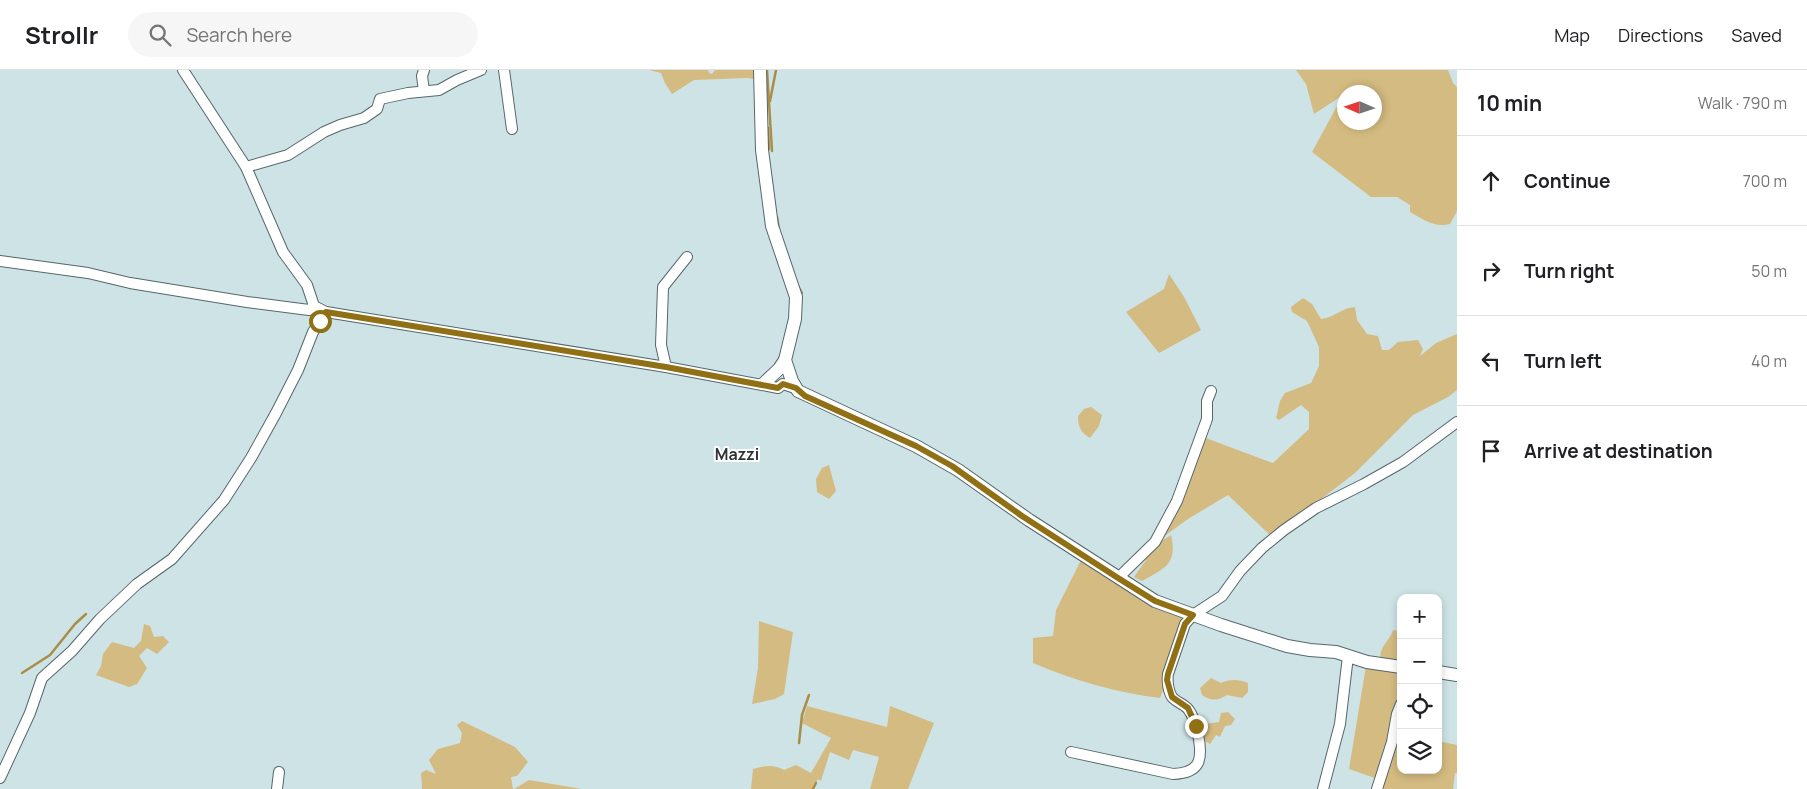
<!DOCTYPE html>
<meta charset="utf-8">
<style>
body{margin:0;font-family:Manrope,sans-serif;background:#f6f6f6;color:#202124}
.controls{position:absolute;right:15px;bottom:15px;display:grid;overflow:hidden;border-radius:10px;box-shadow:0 2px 8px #0003}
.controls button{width:45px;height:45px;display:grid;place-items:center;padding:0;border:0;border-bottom:1px solid #e0e0e0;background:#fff;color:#202124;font:25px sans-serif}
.compass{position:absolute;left:1337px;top:15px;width:45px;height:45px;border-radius:50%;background:#fff;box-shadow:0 2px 8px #0003;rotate:273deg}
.stop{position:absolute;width:15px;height:15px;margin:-11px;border:4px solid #8f7014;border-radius:50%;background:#fff}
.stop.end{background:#8f7014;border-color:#fff;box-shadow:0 1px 5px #0008}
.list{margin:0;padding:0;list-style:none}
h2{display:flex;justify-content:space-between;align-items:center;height:65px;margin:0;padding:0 20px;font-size:21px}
h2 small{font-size:16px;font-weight:400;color:#757577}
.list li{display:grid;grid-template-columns:32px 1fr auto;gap:15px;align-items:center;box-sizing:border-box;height:90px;padding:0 20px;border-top:1px solid #e0e0e0}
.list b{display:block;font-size:19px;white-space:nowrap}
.list em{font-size:16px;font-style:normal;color:#757577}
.icon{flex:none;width:28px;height:28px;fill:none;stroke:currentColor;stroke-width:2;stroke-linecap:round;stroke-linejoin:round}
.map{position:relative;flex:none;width:1457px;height:719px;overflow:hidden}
header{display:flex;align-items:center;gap:30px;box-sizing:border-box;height:70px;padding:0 25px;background:#fff;border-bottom:1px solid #e0e0e0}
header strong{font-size:24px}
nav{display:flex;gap:28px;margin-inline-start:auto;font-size:18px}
.search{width:350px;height:45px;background:#f6f6f6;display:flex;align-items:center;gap:12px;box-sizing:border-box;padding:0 18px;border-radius:28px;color:#757577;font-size:19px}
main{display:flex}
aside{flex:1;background:#fff}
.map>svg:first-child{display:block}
.green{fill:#d4bb81;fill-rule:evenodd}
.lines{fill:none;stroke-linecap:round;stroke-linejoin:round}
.stream{stroke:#aa8e48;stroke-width:2.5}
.minor-casing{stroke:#55676a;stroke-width:12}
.tertiary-casing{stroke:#55676a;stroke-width:14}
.minor{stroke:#fff;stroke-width:10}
.tertiary{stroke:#fff;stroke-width:12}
.route{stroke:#8f7014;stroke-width:6}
.labels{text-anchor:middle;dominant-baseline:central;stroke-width:4;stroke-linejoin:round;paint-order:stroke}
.quarter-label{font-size:16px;font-weight:bold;fill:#2c3436;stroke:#fff}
</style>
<header>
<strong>Strollr</strong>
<div class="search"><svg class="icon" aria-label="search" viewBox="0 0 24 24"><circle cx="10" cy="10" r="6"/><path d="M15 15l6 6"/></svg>Search here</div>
<nav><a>Map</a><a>Directions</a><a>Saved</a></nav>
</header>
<main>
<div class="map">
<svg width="1457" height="719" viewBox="0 0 1457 719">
<rect width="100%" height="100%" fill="#cee3e6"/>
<g class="green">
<polygon points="649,0 708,0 709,3 712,4 715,0 767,0 768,11 747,8 694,10 672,24 665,13 661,3"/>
<path d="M 1296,0 L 1448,0 L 1453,13 L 1457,17 L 1457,141 L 1450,154 C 1434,158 1423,149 1410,142 L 1410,135 L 1397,127 L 1371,127 L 1312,82 L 1343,25 L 1314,44 L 1306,14 ZM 1344,22 L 1374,22 L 1374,52 L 1344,52 Z"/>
<polygon points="1169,204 1184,227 1201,260 1159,283 1126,242 1164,219"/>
<path d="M 1303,228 L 1312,234 L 1321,249 C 1336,247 1341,238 1355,237 L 1357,250 L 1367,264 L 1378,266 L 1382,280 L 1389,280 L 1398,272 L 1418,270 L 1423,279 L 1420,286 L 1436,273 L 1457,264 L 1457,320 L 1448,327 L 1413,345 L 1355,403 L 1272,467 L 1228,425 L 1188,449 L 1159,470 L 1203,367 L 1273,393 L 1309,359 L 1309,342 L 1301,335 L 1279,350 L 1276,348 L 1280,331 L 1285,323 L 1311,313 L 1319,296 L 1319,277 L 1307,251 L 1292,242 L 1291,237 Z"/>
<path d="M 1091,337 L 1102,345 L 1099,356 L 1090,368 C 1081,363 1078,357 1078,346 L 1084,339 Z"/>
<polygon points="829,395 836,421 829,429 817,422 816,409 822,398"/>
<path d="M 1171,465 C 1178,494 1164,499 1142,511 L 1134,507 L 1146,490 L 1146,485 L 1157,474 Z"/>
<path d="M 1081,490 L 1181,546 L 1184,551 L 1166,613 L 1160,628 C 1117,623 1073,610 1033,593 L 1033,568 L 1053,566 L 1056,540 Z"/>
<polygon points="759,551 793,562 784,624 775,629 752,634 758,598"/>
<polygon points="144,554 150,556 154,567 163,566 169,572 157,584 147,578 139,586 147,598 137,614 129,617 96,605 101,596 103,584 112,572 134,578 141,571"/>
<path d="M 1393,560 L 1398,561 L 1399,565 C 1395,573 1399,584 1397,593 L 1381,590 C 1378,577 1390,571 1393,560 Z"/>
<polygon points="1366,596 1401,603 1401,625 1378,709 1349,699"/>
<path d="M 1211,608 L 1221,613 C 1229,609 1239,609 1248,613 L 1248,622 L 1242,628 L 1227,625 C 1217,631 1211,631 1202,625 L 1200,618 Z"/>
<path d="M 807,636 L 887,657 L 890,636 L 934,653 L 908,719 L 870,719 L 879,687 L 853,680 L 849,690 L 830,682 L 821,711 L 818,709 L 813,719 L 751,719 L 753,699 C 764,696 773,694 784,700 L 796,695 L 811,703 L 831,668 L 802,653 Z"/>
<polygon points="1228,642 1235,649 1231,655 1225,656 1220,667 1216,665 1210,674 1205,671 1205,654 1219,652 1221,643"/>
<polygon points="462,651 515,677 528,692 517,706 511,707 513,719 422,719 421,703 426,700 436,704 429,690 438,679 460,673 462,663 457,655"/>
<polygon points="1396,664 1401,664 1401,700 1438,700 1438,671 1457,675 1457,703 1455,703 1453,719 1379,719"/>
<polygon points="529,710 582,719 514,719"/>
</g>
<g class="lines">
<g class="stream">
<polyline points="767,0 772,81"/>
<polyline points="770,31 776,0"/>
<polyline points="768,58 769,79"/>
<polyline points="777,147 779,159"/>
<polyline points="798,216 802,223"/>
<polyline points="22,603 50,585 75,554 86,544"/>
<polyline points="799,673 802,645 809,625"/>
<polyline points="813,719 816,713"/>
</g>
<g class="minor-casing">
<g id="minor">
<polyline points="183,0 246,97 283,182 307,215 314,236 326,242 666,297 778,318 783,314 795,318"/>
<polyline points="424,0 422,6 424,21"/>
<polyline points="504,0 512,59"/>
<polyline points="246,97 288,85 324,62 340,55 364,48 377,39 380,29 408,23 439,20 457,10 481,0"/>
<polyline points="0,191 88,203 130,213 247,232 309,240 314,236"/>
<polyline points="666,297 661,275 663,217 687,187"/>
<polyline points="1118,508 1155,472 1177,431 1207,349 1207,331 1211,321"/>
<path d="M 1071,682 L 1173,704 C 1201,703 1203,689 1198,664 C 1196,656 1194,646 1188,639 C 1184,634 1176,632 1172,627 C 1168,621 1167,610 1168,604 L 1185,554 L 1193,545 L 1222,526 L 1240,501 L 1262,478 L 1284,460 L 1316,438 L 1364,414 L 1403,392 L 1457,352"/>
<polyline points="0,708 30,643 42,608 72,581 100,549 137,514 172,489 224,430 251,388 276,343 298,300 313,262 326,242"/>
<polyline points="277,719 279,702"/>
<polyline points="1323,719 1340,654 1348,586"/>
<polyline points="1377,719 1392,672 1397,644 1401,634"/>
</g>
</g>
<g class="tertiary-casing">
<g id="tertiary">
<polyline points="760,0 762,80 772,156 796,227 795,249 785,290 792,311 798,321 916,376 958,400 1029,450 1155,531 1221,555 1287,576 1310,580 1336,582 1367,592 1401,597"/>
<polyline points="763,314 779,299 785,290"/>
<polyline points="1438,602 1457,605"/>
</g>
</g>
<use href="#minor" class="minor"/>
<use href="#tertiary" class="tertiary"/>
</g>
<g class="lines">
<polyline class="route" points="320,251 326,242 666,297 778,318 783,314 796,318 805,326 916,376 952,396 1022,446 1118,508 1155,531 1193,545 1185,554 1168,604 1167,610 1172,627 1188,638 1196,656"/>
</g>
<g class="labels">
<g class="quarter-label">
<text x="737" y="384">Mazzi</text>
</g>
</g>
</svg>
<div class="controls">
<button>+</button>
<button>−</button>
<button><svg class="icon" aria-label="locate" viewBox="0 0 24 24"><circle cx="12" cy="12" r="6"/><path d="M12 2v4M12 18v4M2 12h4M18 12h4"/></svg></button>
<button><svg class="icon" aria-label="layers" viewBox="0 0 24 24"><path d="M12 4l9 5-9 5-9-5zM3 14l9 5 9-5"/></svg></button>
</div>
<svg class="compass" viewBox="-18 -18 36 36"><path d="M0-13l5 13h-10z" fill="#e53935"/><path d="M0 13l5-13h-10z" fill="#757577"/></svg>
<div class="stop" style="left:320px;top:251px"></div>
<div class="stop end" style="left:1196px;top:656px"></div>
</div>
<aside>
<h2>10 min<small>Walk · 790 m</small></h2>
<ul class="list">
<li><svg class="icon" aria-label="ahead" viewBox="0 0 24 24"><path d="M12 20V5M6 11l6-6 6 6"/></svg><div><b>Continue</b></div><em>700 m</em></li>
<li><svg class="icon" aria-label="right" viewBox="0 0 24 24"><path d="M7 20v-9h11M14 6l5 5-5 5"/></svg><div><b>Turn right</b></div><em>50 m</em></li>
<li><svg class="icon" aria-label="left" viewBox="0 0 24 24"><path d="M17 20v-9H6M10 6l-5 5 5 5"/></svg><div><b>Turn left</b></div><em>40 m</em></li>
<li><svg class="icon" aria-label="arrive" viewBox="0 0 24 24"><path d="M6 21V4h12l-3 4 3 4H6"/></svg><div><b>Arrive at destination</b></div></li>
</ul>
</aside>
</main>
